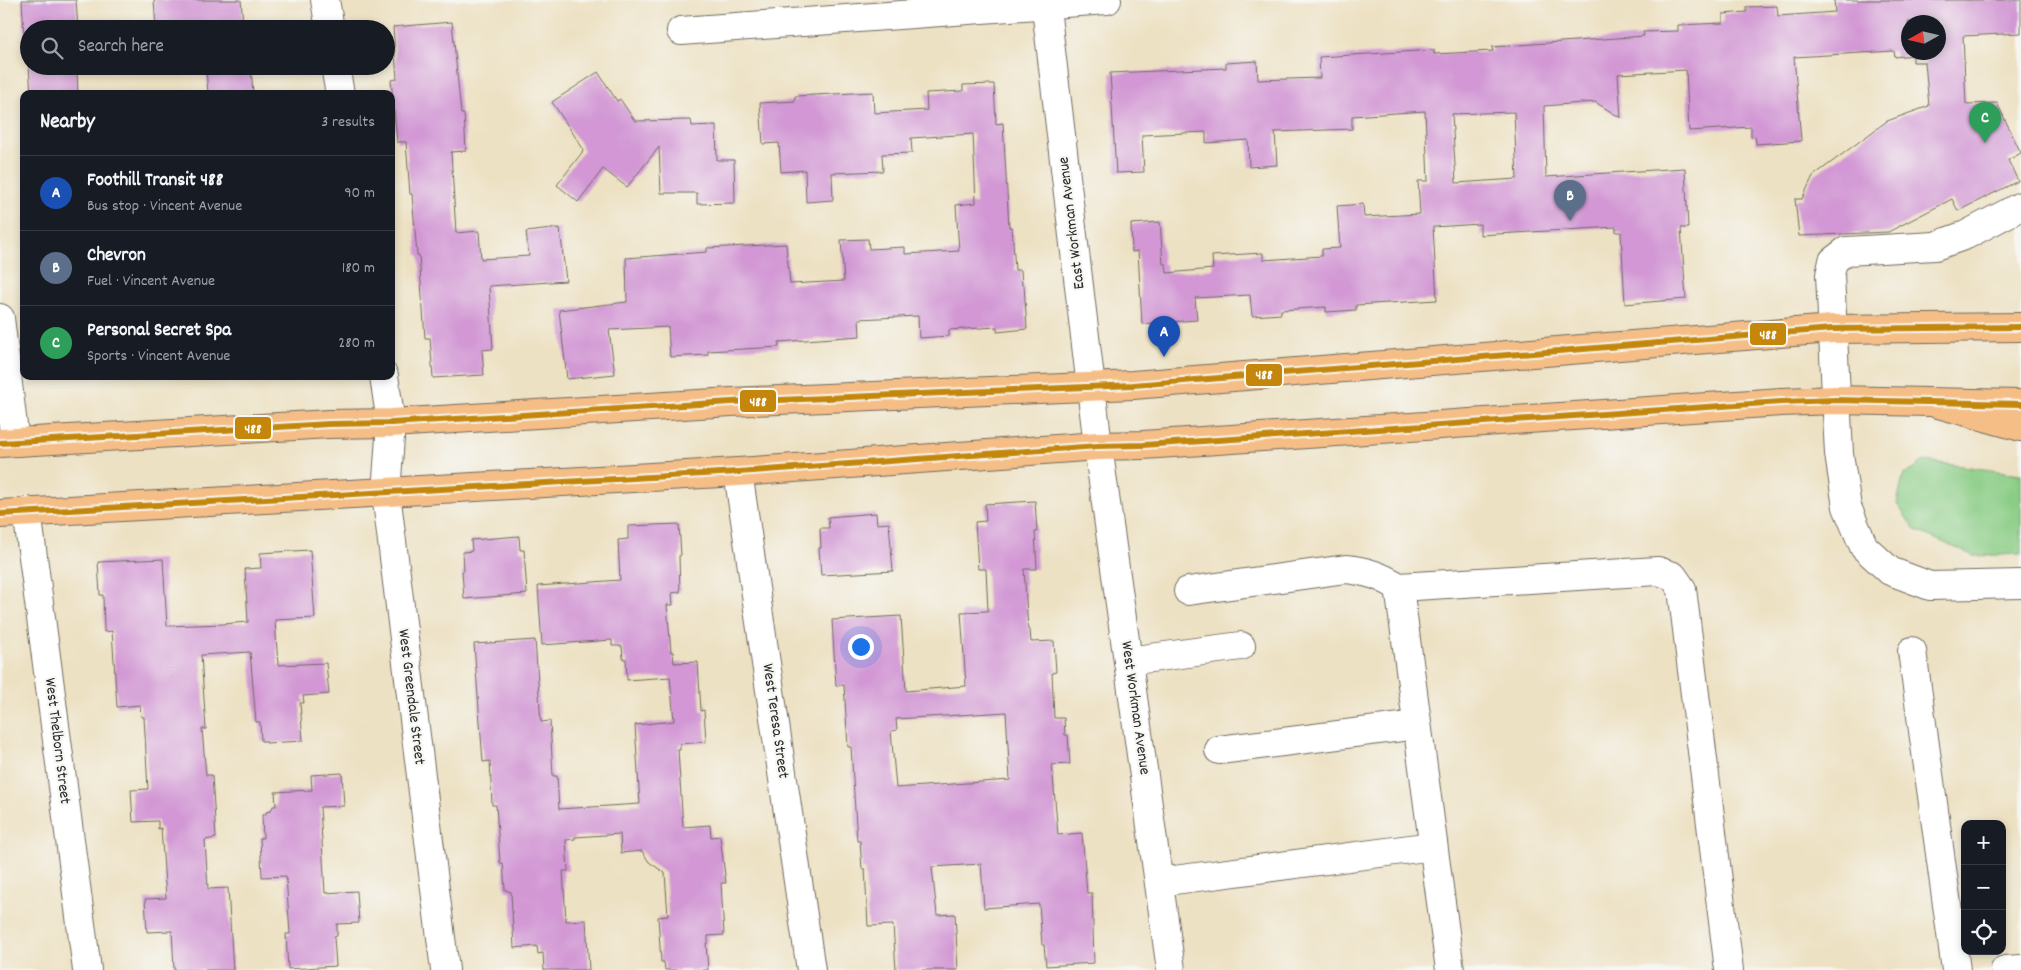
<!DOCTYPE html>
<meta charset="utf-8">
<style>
body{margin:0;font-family:Dekko,sans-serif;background:#242831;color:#f1f3f6}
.controls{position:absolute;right:15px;bottom:15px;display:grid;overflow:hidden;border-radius:10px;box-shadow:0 2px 8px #0003}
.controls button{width:45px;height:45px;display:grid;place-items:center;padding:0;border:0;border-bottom:1px solid #363941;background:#171b24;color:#f1f3f6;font:25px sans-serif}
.compass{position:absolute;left:1901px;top:15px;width:45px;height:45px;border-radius:50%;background:#171b24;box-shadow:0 2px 8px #0003;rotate:262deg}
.you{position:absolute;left:860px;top:646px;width:18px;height:18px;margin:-12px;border:4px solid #fff;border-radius:50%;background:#1a73e8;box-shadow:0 0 0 8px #1a73e833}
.badge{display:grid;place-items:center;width:32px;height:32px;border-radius:50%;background:#db2777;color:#fff;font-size:16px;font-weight:700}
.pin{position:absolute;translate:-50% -41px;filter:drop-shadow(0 1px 2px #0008)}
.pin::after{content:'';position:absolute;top:26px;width:18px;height:15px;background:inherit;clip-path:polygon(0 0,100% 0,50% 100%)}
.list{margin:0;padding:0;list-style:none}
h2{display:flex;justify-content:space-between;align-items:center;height:65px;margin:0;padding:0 20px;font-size:21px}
h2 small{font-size:16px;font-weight:400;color:#9ea1a6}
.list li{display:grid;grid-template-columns:32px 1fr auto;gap:15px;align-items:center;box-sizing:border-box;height:75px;padding:0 20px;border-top:1px solid #363941}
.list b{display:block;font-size:19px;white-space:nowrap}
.list p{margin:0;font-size:16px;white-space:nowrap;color:#9ea1a6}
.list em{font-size:16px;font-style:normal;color:#9ea1a6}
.icon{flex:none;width:28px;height:28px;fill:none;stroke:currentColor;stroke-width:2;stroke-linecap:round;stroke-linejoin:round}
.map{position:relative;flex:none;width:2021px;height:970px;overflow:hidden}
.search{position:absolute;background:#171b24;box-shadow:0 2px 8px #0003;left:20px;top:20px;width:375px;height:55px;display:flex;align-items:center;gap:12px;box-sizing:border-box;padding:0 18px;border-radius:28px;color:#9ea1a6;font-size:19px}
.panel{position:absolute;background:#171b24;box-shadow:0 2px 8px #0003;left:20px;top:90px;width:375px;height:290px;border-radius:10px}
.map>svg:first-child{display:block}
.green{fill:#8bcd86;stroke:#5b7c58}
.building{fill:#d297d4;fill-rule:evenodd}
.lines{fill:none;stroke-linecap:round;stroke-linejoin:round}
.minor-casing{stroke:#6f6b60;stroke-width:30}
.major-casing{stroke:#6f6b60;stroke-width:30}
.highway-casing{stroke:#6f6b60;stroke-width:30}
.minor{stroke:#fff;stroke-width:28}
.major{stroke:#f6be87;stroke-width:28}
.highway{stroke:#f6be87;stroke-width:28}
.bus-1-casing{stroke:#f6f6f2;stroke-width:10}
.bus-1{stroke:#c4870b;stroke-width:6}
.labels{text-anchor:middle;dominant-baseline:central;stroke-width:4.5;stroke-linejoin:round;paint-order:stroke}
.street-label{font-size:16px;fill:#2b2b2b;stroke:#f6f6f2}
.line-badge{stroke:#f6f6f2;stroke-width:2}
.badge-label{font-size:14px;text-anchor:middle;font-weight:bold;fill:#fff}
</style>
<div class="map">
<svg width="2021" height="970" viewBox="0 0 2021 970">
<rect width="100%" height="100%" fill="#f6f6f2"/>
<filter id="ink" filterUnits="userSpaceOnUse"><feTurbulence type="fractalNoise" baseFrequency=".02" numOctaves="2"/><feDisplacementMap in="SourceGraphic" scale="10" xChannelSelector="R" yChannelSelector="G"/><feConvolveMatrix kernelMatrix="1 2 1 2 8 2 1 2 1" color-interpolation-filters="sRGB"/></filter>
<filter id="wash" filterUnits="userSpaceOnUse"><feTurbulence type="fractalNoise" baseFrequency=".0096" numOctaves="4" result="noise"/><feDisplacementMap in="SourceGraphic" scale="20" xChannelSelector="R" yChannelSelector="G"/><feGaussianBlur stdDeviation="1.12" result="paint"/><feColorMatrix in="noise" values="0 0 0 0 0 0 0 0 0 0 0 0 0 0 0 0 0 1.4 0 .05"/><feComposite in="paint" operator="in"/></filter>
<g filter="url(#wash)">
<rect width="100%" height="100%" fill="#ede1c3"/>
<polygon class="green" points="1924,461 2021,474 2021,554 1974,556 1915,530 1897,504 1903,476"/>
<g id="blocks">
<g class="building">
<polygon points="22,0 76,0 78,29 29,29 29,61 27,37 24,37"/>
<polygon points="154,0 241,0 243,22 156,29"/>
<path d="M 1834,0 L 2021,0 L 2021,33 L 1963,36 L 1966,104 L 1997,103 L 2021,153 L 2008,160 L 2018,181 L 1958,211 L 1952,199 L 1888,232 L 1799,236 L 1795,199 L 1802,199 L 1813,176 L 1887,121 L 1929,106 L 1925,62 L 1913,62 L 1913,55 L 1895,57 L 1894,51 L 1794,57 L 1801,141 L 1756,144 L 1755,136 L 1751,137 L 1751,127 L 1689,131 L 1686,70 L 1618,74 L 1621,118 L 1595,102 L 1544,106 L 1546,177 L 1685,168 L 1688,228 L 1681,228 L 1686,299 L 1625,304 L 1621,232 L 1616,232 L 1616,227 L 1480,235 L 1480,224 L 1433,227 L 1437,300 L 1356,305 L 1356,310 L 1326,312 L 1326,307 L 1281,310 L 1281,314 L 1252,316 L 1250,295 L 1195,298 L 1197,320 L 1142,324 L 1138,251 L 1132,252 L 1131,224 L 1160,222 L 1163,264 L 1166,264 L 1167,273 L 1213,269 L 1212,256 L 1263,253 L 1263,260 L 1322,256 L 1322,249 L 1340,248 L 1337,206 L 1363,204 L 1364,217 L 1420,214 L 1418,181 L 1428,181 L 1425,111 L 1352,116 L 1352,129 L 1275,132 L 1277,165 L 1249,167 L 1248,140 L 1206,143 L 1206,132 L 1142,135 L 1144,172 L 1116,173 L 1110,73 L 1226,68 L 1226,63 L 1257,61 L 1258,80 L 1320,78 L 1319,57 L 1434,50 L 1434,54 L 1493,51 L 1492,47 L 1644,36 L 1643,32 L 1678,31 L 1678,25 L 1723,23 L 1723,14 L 1747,12 L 1747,7 L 1777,6 L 1778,16 L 1835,12 ZM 1908,22 L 1938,22 L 1938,52 L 1908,52 ZM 1514,112 L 1517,179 L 1456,183 L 1452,114 Z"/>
<polygon points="452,22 461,114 464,114 466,151 451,152 456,233 479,231 481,259 529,256 526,232 560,228 566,281 489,286 493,349 482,350 484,375 433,378 430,338 425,338 419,255 417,255 412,194 410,194 406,142 397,142 391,80 397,79 393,27"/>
<polygon points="29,66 80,66 81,69 77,70 78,94 31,94"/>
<polygon points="251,66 253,94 208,94 206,69"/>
<polygon points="598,72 617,101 620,99 635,121 691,120 692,126 716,125 717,160 734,160 735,203 697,204 697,193 661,193 659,147 627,187 603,169 578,202 557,185 584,150 552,102"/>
<polygon points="994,84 996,124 1003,123 1009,227 1012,227 1015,270 1021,270 1022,285 1024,285 1027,329 997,332 997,327 949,330 949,336 919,338 918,316 859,319 860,336 779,342 779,347 708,351 708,355 670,357 668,327 609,330 615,374 567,379 559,310 627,302 626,258 707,252 707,248 786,244 790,284 844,281 841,240 868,239 869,249 905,247 905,254 959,251 956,205 976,203 973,134 911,138 912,153 882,154 883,171 832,173 833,200 806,202 805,170 781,172 779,143 763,144 760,103 795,101 795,96 873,92 874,113 927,110 926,93 963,91 963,85"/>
<path d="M 1035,501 L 1037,532 L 1035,532 L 1037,569 L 1024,569 L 1028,630 L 1030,630 L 1031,642 L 1054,641 L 1056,672 L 1052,673 L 1054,718 L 1064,718 L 1065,735 L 1068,735 L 1070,764 L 1052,765 L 1058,835 L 1082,833 L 1087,893 L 1092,893 L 1094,963 L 1046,966 L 1044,945 L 1042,945 L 1039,904 L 984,908 L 981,864 L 932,867 L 937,915 L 955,914 L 958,970 L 896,970 L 893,925 L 868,926 L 865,869 L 862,869 L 860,841 L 857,841 L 851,747 L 848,747 L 844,685 L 836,686 L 832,620 L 901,616 L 906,691 L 966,686 L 961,612 L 988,611 L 986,569 L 978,569 L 975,522 L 986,521 L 985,504 ZM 1006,712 L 1010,780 L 896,788 L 891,731 L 897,730 L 896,719 Z"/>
<polygon points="876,513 877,524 889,523 893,571 821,575 819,548 821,548 820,528 829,528 828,517"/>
<polygon points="679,524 681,555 679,556 680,592 672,593 673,605 667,605 671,652 673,652 674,663 698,662 701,711 704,710 706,742 680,744 680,750 678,750 683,827 710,825 711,837 720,836 726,883 721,883 724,935 708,936 708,943 706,943 708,970 665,970 664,962 661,962 658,917 668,916 665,873 649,862 642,851 621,853 620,834 575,837 575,839 566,840 568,871 563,871 566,921 586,920 589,970 544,970 543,953 538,954 537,946 514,948 511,892 505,890 503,863 500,863 496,805 492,805 490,761 483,762 474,644 535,640 541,722 550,721 553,776 557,776 559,809 640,804 635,725 674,721 670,677 627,680 626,659 623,659 622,646 612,646 612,640 542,645 538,586 620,580 618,540 628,539 628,526"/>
<polygon points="519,536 520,550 524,550 527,594 464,599 462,571 464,571 463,552 472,551 471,540"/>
<polygon points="310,550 315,618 275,620 278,665 326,663 329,694 303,696 304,703 300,703 303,741 266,743 266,741 261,741 260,722 256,722 250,652 201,655 206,729 202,729 206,775 212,775 216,838 205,840 208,889 228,888 233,970 174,970 172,931 147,932 145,899 166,898 161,828 158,829 158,821 133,822 131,790 148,789 144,717 141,717 140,705 117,707 112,631 104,632 103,595 100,595 98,562 163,559 167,626 223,624 248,622 245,569 261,568 260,553"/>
<polygon points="342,773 344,806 320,807 325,893 357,891 359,923 337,924 337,936 334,937 336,966 288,969 286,934 290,934 286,876 262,877 260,838 263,838 262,815 266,814 266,812 271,811 273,806 276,806 275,792 312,790 311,775"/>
</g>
</g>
</g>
<g filter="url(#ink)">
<use href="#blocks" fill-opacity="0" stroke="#6f6b60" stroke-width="1"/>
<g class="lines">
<g class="minor-casing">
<g id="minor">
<polyline points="325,0 330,29"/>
<polyline points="1045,0 1098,446 1171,970"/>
<polyline points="681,31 1107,0"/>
<polyline points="335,66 340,94"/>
<polyline points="2021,206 1966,235 1935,246 1846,251 1833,261 1830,275 1839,454 1847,507 1864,547 1890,571 1930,586 2021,584"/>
<polyline points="0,318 15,442"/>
<polyline points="384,376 391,423 386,493 445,970"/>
<polyline points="738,472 811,970"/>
<polyline points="27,511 87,970"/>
<polyline points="1399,587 1450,970"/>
<path d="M 1188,591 L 1346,569 C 1367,571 1381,576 1399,587 L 1658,571 L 1673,576 L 1682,589 L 1729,970"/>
<polyline points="1912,651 1956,970"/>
<polyline points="1128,661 1241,646"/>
<polyline points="1219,750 1417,725"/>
<polyline points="1159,882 1433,846"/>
<polyline points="2005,970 2021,969"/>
</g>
</g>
<g class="major-casing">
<g id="major">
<polyline points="0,443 329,424 391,423 731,402 1133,385 1832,329 2021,327"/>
<polyline points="0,514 738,472 1098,446 1143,445 1781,402 1835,400 2021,404"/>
</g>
</g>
<g class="highway-casing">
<polyline id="highway" points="1935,403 2021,427"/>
</g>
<use href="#minor" class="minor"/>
<use href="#major" class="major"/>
<use href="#highway" class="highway"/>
<g class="bus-1-casing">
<g id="bus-1">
<polyline points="0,443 329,424 391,423 731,402 1133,385 1832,329 2021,327"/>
<polyline points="0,514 738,472 1098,446 1143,445 1781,402 1835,400 2021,404"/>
</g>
</g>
<use href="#bus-1" class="bus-1"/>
</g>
</g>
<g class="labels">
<g class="street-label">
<text transform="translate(1072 223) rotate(-97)">East Workman Avenue</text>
<text transform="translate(411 697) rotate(83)">West Greendale Street</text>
<text transform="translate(1135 708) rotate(82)">West Workman Avenue</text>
<text transform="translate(775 721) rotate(82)">West Teresa Street</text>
<text transform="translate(57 741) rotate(83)">West Thelborn Street</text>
</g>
</g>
<g class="line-badge">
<rect x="1749" y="322" width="38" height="24" rx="5" fill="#c4870b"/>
<rect x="1245" y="363" width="38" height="24" rx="5" fill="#c4870b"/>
<rect x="739" y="389" width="38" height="24" rx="5" fill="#c4870b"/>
<rect x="234" y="416" width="38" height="24" rx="5" fill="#c4870b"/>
</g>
<g class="badge-label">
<text x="1768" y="339">488</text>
<text x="1264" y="379">488</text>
<text x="758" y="406">488</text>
<text x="253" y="433">488</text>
</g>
</svg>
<div class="controls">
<button>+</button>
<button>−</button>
<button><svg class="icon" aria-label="locate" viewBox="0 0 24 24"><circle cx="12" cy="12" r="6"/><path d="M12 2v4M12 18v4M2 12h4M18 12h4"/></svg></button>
</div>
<svg class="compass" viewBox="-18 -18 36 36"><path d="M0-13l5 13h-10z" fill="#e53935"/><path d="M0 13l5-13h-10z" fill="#9ea1a6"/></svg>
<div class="you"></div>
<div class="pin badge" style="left:1164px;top:357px;background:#1a4fb4">A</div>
<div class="pin badge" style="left:1570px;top:221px;background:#5c6f8a">B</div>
<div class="pin badge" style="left:1985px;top:143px;background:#2e9e5b">C</div>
<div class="search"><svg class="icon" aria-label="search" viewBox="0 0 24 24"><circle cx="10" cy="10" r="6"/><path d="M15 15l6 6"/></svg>Search here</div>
<section class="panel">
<h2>Nearby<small>3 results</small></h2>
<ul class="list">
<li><span class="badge" style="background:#1a4fb4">A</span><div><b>Foothill Transit 488</b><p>Bus stop · Vincent Avenue</p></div><em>90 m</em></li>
<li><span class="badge" style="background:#5c6f8a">B</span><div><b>Chevron</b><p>Fuel · Vincent Avenue</p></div><em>180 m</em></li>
<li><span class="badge" style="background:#2e9e5b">C</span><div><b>Personal Secret Spa</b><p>Sports · Vincent Avenue</p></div><em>280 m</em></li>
</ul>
</section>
</div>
